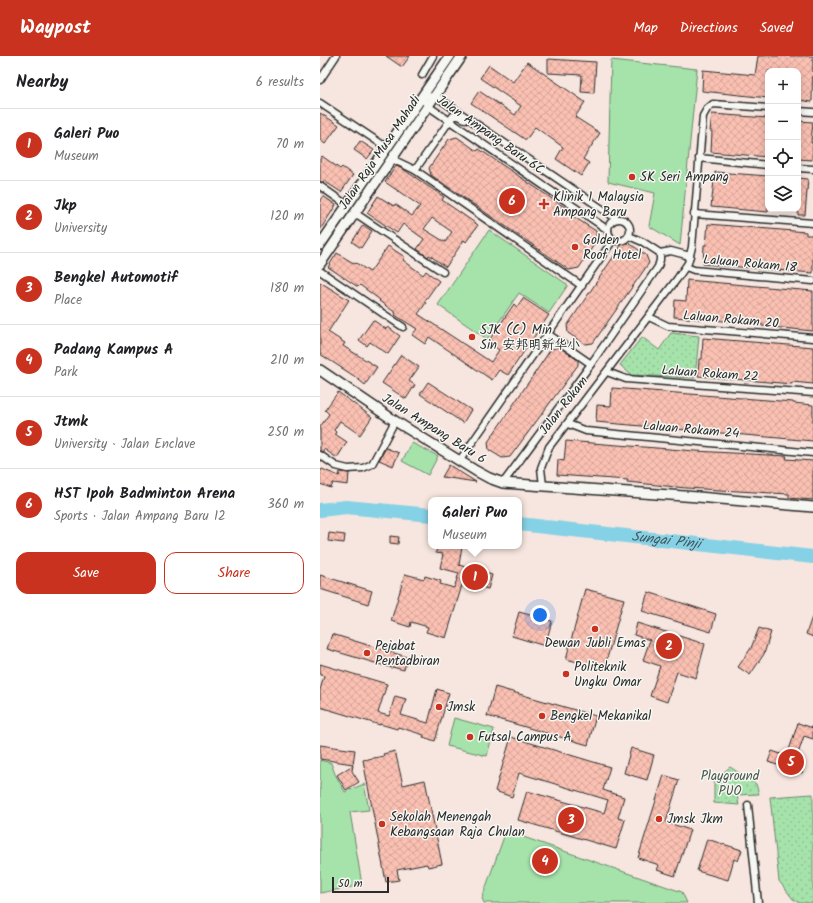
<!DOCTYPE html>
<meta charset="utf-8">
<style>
body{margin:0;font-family:Kalam,"LXGW WenKai TC",sans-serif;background:#f2f2f2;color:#202124}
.controls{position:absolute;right:12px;top:12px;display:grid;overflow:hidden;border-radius:8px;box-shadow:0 2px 10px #0003}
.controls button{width:36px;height:36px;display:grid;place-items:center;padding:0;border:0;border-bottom:1px solid #e0e0e0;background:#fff;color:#202124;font:20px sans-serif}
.scale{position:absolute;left:12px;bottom:10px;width:57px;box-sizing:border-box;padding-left:4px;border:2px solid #2b2b2b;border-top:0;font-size:11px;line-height:14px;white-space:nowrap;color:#2b2b2b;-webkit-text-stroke:3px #f6f6f2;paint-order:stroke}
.you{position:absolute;left:220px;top:559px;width:14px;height:14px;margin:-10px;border:3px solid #fff;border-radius:50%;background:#1a73e8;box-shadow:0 0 0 6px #1a73e833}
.badge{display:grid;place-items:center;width:26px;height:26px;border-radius:50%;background:#c8321e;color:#fff;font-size:13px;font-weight:700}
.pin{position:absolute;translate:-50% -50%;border:2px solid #fff;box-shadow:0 1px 4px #0006}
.popup{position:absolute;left:108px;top:441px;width:94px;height:52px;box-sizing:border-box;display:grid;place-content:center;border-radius:8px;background:#fff;filter:drop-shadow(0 1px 3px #0005);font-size:13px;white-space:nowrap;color:#757577}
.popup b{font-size:15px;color:#202124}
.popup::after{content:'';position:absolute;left:50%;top:100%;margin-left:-8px;border:8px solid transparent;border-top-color:#fff}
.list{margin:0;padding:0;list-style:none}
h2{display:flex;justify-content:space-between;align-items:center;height:52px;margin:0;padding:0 16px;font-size:17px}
h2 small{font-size:13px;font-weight:400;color:#757577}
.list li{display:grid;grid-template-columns:26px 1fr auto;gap:12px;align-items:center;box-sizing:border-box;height:72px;padding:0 16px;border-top:1px solid #e0e0e0}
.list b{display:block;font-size:15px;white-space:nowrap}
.list p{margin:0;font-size:13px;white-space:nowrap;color:#757577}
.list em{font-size:13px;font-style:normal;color:#757577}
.actions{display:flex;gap:8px;padding:12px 16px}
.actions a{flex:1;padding:9px 0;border:1px solid #c8321e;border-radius:12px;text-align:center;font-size:14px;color:#c8321e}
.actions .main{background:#c8321e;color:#fff}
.icon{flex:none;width:22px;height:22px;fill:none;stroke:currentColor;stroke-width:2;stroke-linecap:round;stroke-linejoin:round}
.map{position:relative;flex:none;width:493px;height:847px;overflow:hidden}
header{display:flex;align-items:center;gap:24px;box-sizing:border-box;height:56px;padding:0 20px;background:#c8321e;color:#fff}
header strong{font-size:19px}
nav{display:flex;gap:22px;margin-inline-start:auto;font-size:14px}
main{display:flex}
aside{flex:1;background:#fff}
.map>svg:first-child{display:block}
.grass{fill:url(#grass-dots);stroke:#68876b}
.garden{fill:#a6e3ab;stroke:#68876b}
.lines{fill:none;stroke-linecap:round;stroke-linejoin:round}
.river{stroke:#85d1e5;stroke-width:14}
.building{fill:url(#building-cross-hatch);stroke:#2b2b2b;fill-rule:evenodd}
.minor-casing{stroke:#2b2b2b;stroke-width:9}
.secondary-casing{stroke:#2b2b2b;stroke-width:12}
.minor{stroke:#f6f6f2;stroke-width:6}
.secondary{stroke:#f6f6f2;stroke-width:9}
.poi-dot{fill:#c8321e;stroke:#f6f6f2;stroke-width:1.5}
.labels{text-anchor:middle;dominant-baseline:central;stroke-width:3;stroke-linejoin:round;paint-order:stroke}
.street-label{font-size:13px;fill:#2b2b2b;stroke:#f6f6f2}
.poi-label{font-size:13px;fill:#2b2b2b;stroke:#f6f6f2;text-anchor:start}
.park-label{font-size:13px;fill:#4a594b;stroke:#f6f6f2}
.water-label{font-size:14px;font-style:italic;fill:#42545a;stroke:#f6f6f2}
</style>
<header>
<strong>Waypost</strong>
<nav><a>Map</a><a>Directions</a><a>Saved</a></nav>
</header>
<main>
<aside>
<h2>Nearby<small>6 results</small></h2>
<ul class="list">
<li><span class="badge">1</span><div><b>Galeri Puo</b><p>Museum</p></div><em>70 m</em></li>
<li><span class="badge">2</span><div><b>Jkp</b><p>University</p></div><em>120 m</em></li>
<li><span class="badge">3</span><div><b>Bengkel Automotif</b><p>Place</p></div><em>180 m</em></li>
<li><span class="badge">4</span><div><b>Padang Kampus A</b><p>Park</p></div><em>210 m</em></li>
<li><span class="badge">5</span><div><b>Jtmk</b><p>University · Jalan Enclave</p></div><em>250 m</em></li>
<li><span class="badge">6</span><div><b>HST Ipoh Badminton Arena</b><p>Sports · Jalan Ampang Baru 12</p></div><em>360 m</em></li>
</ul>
<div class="actions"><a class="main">Save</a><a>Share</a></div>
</aside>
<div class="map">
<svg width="493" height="847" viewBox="0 0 493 847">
<defs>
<pattern id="grass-dots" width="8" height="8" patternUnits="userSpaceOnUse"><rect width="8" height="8" fill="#a6e3ab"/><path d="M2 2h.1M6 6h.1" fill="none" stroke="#8fc393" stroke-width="1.8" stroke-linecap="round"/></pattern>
<pattern id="building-cross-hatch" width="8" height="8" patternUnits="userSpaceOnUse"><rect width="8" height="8" fill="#fac0b2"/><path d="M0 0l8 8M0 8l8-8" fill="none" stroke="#d6a599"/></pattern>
</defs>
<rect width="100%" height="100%" fill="#f7e6df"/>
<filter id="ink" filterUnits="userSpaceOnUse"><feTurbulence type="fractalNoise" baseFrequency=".025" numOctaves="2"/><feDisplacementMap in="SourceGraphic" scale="8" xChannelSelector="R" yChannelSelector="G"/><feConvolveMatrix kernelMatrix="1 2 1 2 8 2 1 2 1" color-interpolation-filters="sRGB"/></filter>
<g filter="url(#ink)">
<g class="grass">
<polygon points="351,277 379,280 375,322 311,319 300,309 322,281 339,294"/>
<polygon points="410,711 436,728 439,738 417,739 419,749 394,747 394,724"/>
<polygon points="493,738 493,847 479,847 473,843 459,825 450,741"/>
</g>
<g class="garden">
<polygon points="291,4 377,13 360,189 329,170 335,137 288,126"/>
<polygon points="169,174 248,229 229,257 199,237 167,283 118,249"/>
<polygon points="92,387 118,400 108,419 82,405"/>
<polygon points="134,662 174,673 167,700 127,690"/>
<polygon points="0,704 11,707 15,718 25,736 44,728 49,754 30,756 42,829 0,837 0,727 1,727 0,726"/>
<polygon points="186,775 362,836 367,847 164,847 162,842"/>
</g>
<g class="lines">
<g class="river">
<polyline points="0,454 26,451 111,459"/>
<path id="s1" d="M 199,468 L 493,501"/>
</g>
</g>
<g class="building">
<polygon points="66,0 90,0 82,11"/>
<polygon points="438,0 493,0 492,46 478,44 478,15 448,15 448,42 382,35 383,14 435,19"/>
<polygon points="228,3 276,6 274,37 261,36 262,19 228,17"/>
<polygon points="207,6 265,46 255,61 280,77 263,103 269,107 261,120 236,103 243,91 215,71 206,84 151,47 159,35 195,59 201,50 160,22 169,9 193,26"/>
<polygon points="0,57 19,69 5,88 0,84"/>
<polygon points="392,58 448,62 448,101 391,96 392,75 390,75"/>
<polygon points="478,65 493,66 491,87 493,87 492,104 478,103"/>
<polygon points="137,81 157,95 159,93 253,157 251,159 276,175 277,184 259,212 249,214 111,119 109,112 129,83"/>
<polygon points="40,85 54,94 47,103 34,94"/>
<polygon points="2,100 20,113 22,111 33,119 21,136 4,125 3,126 0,126 0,103"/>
<path d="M 76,110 L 83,113 L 124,141 L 122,144 L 158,169 L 146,186 L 144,184 L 126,211 L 109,199 L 108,201 L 97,193 L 104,183 L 83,168 L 77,177 L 47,157 L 58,140 L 74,150 L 75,148 L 92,160 L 100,150 L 65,126 ZM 112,162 L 132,176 L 125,186 L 104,173 Z"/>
<polygon points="395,116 448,120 448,156 391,151"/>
<polygon points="478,122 488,123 485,159 478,159"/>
<polygon points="3,140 16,149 0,174 0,144"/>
<polygon points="388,168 486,176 486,179 493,179 493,217 383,208 384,189 386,189"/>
<polygon points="43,169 52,175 41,192 32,186"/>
<polygon points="309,187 326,199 329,207 273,287 265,288 248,277 247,270 302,188"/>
<polygon points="68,190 85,201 83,204 103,219 106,215 119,225 104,246 106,247 98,258 171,306 179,294 168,286 194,248 197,251 203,242 229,259 188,319 179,314 172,324 109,281 105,288 92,279 97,273 75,259 76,257 59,245 60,244 40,229 38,231 8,211 17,197 35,208 36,207 50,216"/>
<polygon points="367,224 493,235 493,275 442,270 442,268 354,261 355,244 366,245"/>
<polygon points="0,226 29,244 8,276 25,287 23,290 57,311 45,329 34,320 0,298"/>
<polygon points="53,264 66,273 68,271 80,280 68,298 50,286 47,290 39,284"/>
<polygon points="383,282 493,291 493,328 472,326 472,328 378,320 379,303 382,303"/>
<polygon points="239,291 258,304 258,309 190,401 182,402 169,394 168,386 231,293"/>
<polygon points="81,299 99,311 89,325 95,329 86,343 62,327"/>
<polygon points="108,326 151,354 143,367 100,338"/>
<polygon points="292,332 473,346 473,347 493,349 493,385 276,366 277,349 291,350"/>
<polygon points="18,336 52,361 40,379 20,365 14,374 16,376 15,378 27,386 17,402 4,393 3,396 0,395 0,371 9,358 5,354"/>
<polygon points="246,385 375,395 467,400 466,403 493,405 493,444 469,442 469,438 366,432 307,426 308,424 237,419 238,404 244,405"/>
<polygon points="66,392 79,397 73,410 59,404"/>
<polygon points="129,409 156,426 122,421"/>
<polygon points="2,413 19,420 20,416 29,417 28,429 13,427 11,432 0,428 0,416"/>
<polygon points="9,477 25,479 24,487 8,485"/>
<polygon points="70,480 79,481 78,488 70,487"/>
<polygon points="117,490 142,490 139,509 172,519 168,533 143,526 126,582 106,576 108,571 91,566 90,571 71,565 85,518 104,523 105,520 121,525 120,528 134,532 139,517 120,512 123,498 116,497"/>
<polygon points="0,519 52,535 48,548 0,533"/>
<polygon points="265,533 304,543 284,613 246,603"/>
<polygon points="328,536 396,558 391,576 322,555"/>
<polygon points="199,556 232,565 225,590 192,580"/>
<polygon points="492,561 493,562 493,581 486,578"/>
<polygon points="317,567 385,588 376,622 357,616 347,646 330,640 340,610 323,604 330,584 314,579"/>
<polygon points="439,572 451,576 444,598 430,619 418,611 431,592"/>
<polygon points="12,578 87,601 84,614 72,611 72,612 7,593"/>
<polygon points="0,608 67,628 58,657 69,660 75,640 86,643 81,659 108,667 117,633 129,637 115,685 103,681 104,679 78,671 77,673 60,668 60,669 0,651 0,634 4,620 0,619"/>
<polygon points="175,631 276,660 268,689 167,660"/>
<polygon points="478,667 493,672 493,683 484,680 476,704 485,707 482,717 448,706 452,695 467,700"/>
<polygon points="191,681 290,711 283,734 304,741 298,762 305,764 296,793 198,764 207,735 284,757 288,744 199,717 192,741 175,735"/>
<polygon points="0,689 35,694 33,708 0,703"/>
<polygon points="311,692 334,699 327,724 304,717"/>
<polygon points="75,695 83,729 105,724 122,808 108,811 107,808 77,814 79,824 66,826 43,704 64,700 63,698"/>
<polygon points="33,709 32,715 39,726 26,734 17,719"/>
<polygon points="344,719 359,724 346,766 370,774 355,820 337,814 339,809 318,802"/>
<polygon points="387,783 422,794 418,805 414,803 408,824 377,815"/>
</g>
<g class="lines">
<g class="minor-casing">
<g id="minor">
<polyline points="102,19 113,0"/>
<polyline points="0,24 16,0"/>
<polyline points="101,41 115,40 297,163"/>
<polyline points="101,41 108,50 288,174"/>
<polyline points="0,47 66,91"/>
<polyline points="478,55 493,56"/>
<polyline points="379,102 448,109"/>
<polyline points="72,103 95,114 262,230"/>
<polyline points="478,112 493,113"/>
<polyline points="95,114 133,60 139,60 145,63"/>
<polyline points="0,130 27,149"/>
<polyline points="35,157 123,216"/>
<polyline points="374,158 493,167"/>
<circle cx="299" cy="174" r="11"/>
<polyline points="340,197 351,195 370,200"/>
<polyline points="366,211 374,214 493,225"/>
<polyline points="0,215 83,271"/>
<polyline points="329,261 348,270 493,282"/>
<polyline points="228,278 271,308"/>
<polyline points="287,316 306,323 493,337"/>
<polyline points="248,368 266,375 493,397"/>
<polyline points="0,399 16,410 28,413 43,412 52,408 75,365"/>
<polyline points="140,404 293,184"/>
<polyline points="183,427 271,308 338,211 340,204 340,197 323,186 309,180"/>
<polyline points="223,430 221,412 229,391 357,223 368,207 372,191 383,60 387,53 393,48 448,52"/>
<polyline points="428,749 438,847"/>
</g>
</g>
<g class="secondary-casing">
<g id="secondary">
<polyline points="0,189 130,0"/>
<polyline points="0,208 142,0"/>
<polyline points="0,314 75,365 156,415 169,422 183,427 378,441 493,451"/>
</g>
</g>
<use href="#minor" class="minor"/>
<use href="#secondary" class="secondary"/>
</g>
</g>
<g class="poi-dot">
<circle cx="312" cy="121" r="4"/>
<path d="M222 142h4v4h4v4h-4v4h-4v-4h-4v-4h4z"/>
<circle cx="255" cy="191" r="4"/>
<circle cx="152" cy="281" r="4"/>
<circle cx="275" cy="573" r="4"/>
<circle cx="47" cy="597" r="4"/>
<circle cx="246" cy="618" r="4"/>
<circle cx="119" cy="651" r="4"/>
<circle cx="222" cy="660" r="4"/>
<circle cx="150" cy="681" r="4"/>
<circle cx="339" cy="763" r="4"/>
<circle cx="62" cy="768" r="4"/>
</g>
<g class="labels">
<g class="street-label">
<text transform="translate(170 79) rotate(35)">Jalan Ampang Baru 6C</text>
<text transform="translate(60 97) rotate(-56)">Jalan Raja Musa Mahadi</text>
<text transform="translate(430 208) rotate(5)">Laluan Rokam 18</text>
<text transform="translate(411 264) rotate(5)">Laluan Rokam 20</text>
<text transform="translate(390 318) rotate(4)">Laluan Rokam 22</text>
<text transform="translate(244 350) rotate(-52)">Jalan Rokam</text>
<text transform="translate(114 373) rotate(32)">Jalan Ampang Baru 6</text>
<text transform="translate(371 374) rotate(5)">Laluan Rokam 24</text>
</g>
<g class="poi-label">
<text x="320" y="121">SK Seri Ampang</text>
<text x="233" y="141">Klinik 1 Malaysia<tspan x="233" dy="15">Ampang Baru</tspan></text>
<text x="263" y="184">Golden<tspan x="263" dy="15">Roof Hotel</tspan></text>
<text x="160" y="274">SJK (C) Min<tspan x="160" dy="15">Sin 安邦明新华小</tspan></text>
<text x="275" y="587" text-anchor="middle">Dewan Jubli Emas</text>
<text x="55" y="590">Pejabat<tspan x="55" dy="15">Pentadbiran</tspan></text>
<text x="254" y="611">Politeknik<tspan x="254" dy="15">Ungku Omar</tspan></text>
<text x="127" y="651">Jmsk</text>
<text x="230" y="660">Bengkel Mekanikal</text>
<text x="158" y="681">Futsal Campus A</text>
<text x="70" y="761">Sekolah Menengah<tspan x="70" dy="15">Kebangsaan Raja Chulan</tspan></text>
<text x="347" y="763">Jmsk Jkm</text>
</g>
<g class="park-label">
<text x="410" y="720">Playground<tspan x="410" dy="15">PUO</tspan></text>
</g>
<g class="water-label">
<text stroke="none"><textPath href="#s1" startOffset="148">Sungai Pinji</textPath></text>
</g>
</g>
</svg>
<div class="controls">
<button>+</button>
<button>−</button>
<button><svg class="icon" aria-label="locate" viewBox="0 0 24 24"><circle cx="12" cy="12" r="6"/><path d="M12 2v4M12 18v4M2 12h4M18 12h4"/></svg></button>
<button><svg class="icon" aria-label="layers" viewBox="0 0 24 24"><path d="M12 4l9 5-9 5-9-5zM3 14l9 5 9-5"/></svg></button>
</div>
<div class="scale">50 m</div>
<div class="you"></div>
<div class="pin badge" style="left:155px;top:521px">1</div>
<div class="popup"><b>Galeri Puo</b>Museum</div>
<div class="pin badge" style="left:349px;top:590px">2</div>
<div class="pin badge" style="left:251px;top:764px">3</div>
<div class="pin badge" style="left:225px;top:805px">4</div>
<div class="pin badge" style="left:471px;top:706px">5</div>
<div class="pin badge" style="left:192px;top:145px">6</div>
</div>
</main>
